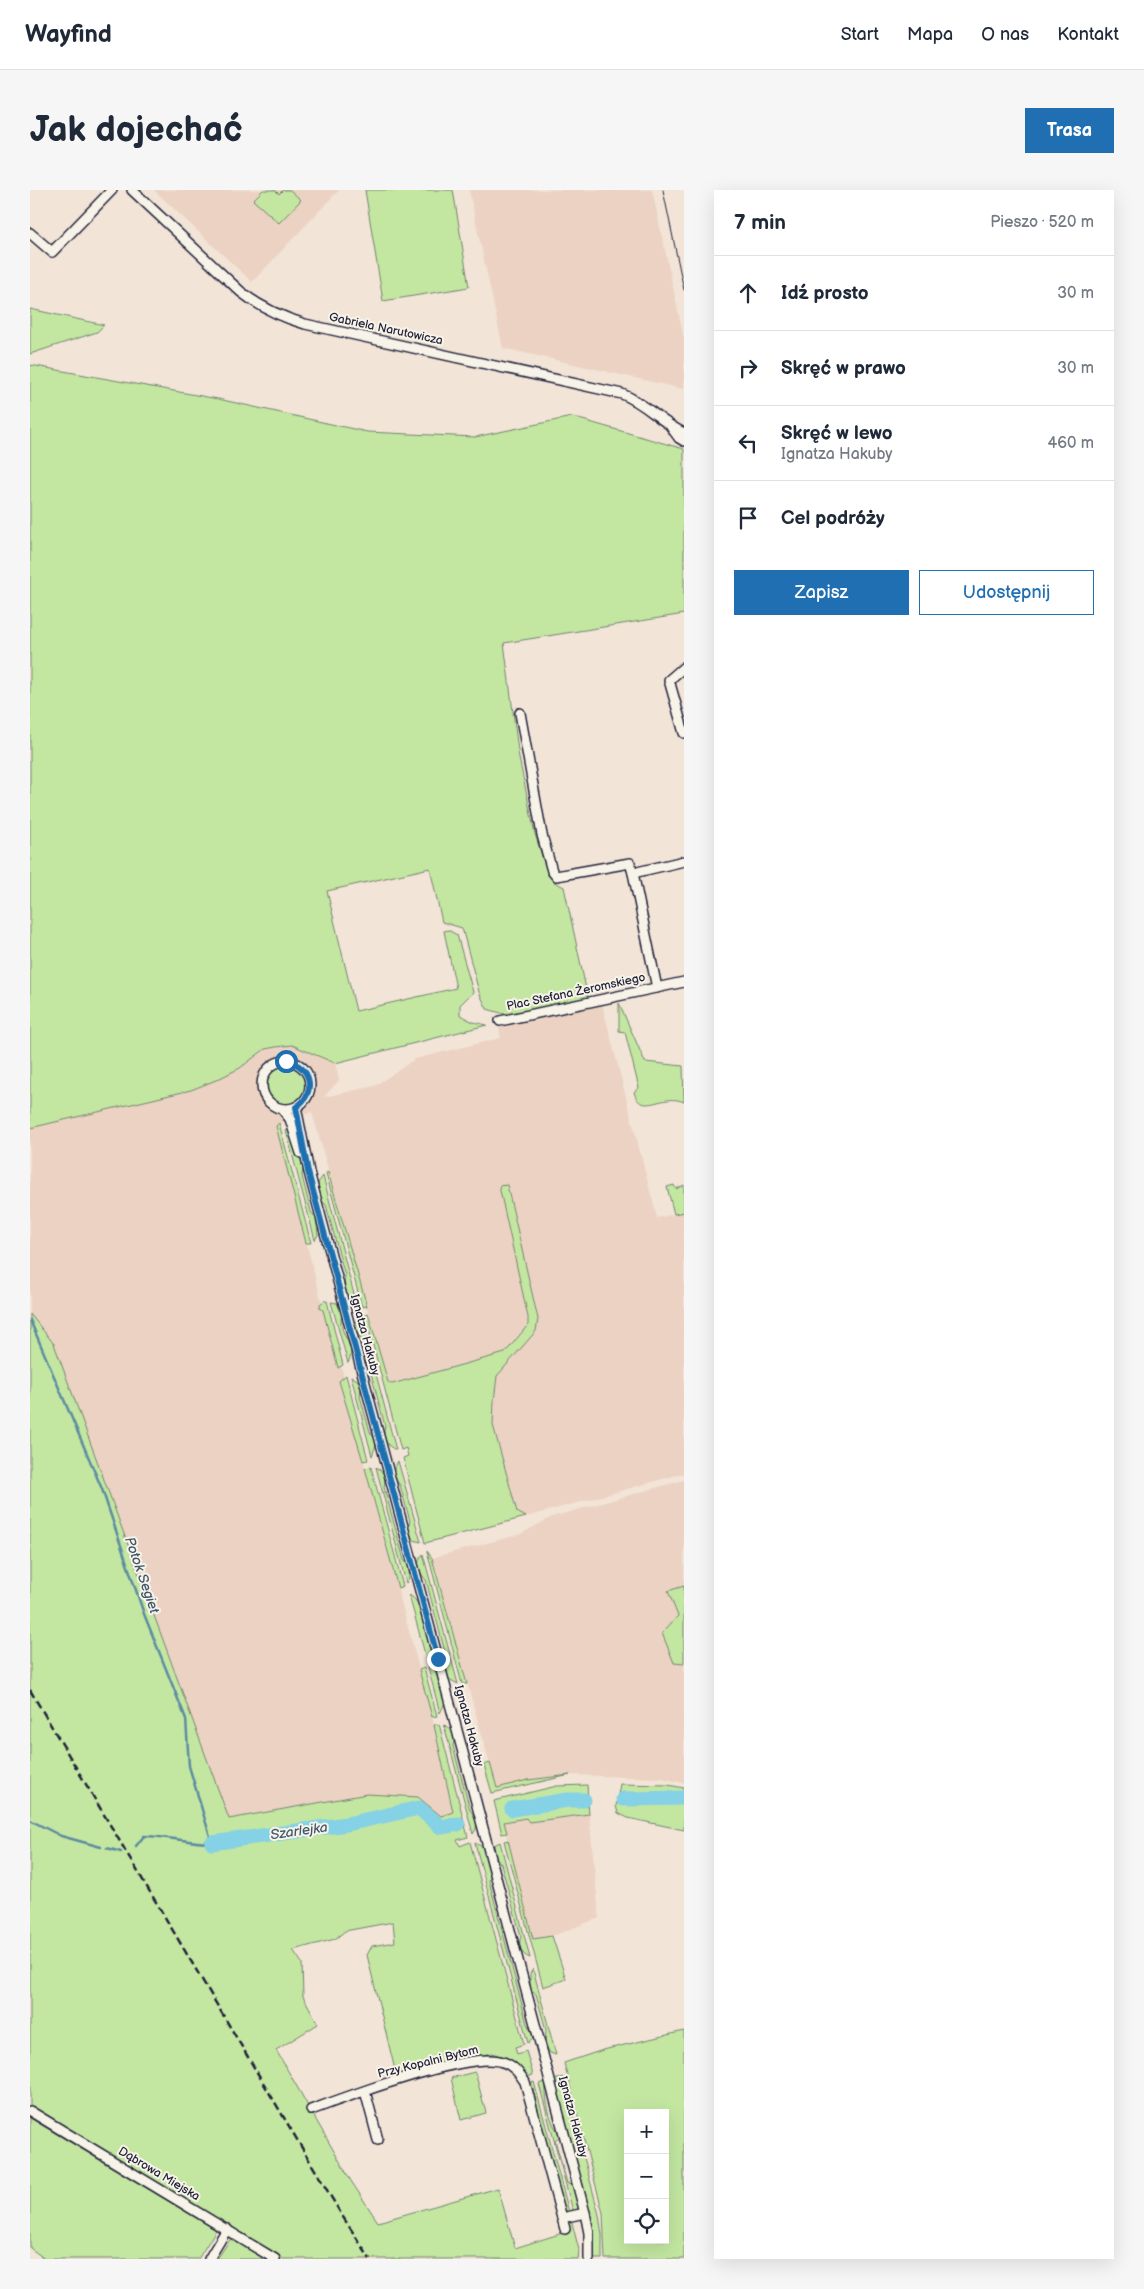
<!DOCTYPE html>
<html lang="pl">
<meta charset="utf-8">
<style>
body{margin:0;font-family:"Balsamiq Sans",sans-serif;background:#f6f6f7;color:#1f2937}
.controls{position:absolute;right:15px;bottom:15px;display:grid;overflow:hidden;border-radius:0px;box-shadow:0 5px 20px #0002}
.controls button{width:45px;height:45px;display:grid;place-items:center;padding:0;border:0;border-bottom:1px solid #e0e1e3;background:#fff;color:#1f2937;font:25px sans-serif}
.stop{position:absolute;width:15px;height:15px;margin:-11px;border:4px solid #1f6fb2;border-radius:50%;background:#fff}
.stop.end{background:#1f6fb2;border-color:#fff;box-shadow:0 1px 5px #0008}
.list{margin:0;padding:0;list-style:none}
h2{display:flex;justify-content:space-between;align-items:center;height:65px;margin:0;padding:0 20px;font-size:21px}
h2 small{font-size:16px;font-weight:400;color:#747a83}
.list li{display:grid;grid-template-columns:32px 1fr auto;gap:15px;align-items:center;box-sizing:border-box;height:75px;padding:0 20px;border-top:1px solid #e0e1e3}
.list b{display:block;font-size:19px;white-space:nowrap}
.list p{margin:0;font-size:16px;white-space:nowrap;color:#747a83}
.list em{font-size:16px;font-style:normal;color:#747a83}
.actions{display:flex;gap:10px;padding:15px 20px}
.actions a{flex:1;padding:11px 0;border:1px solid #1f6fb2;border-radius:0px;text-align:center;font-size:18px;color:#1f6fb2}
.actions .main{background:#1f6fb2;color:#fff}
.icon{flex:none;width:28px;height:28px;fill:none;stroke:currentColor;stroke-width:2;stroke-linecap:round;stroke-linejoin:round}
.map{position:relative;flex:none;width:654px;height:2069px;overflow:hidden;border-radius:0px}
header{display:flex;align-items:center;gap:30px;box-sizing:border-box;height:70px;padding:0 25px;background:#fff;border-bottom:1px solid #e0e1e3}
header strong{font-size:24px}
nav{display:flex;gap:28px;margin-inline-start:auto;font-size:18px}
.intro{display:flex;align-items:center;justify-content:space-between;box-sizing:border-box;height:120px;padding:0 30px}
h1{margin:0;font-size:35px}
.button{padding:12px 22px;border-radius:0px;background:#1f6fb2;color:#fff;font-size:18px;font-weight:700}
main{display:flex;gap:30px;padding:0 30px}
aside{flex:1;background:#fff;border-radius:0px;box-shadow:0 5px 20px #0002}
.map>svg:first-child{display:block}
.built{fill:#ebd2c2}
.green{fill:#c3e7a1;stroke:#72846e;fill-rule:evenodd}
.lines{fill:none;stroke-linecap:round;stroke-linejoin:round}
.stream{stroke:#5d8ba1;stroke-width:2.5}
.river{stroke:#85d1e5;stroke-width:15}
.minor-casing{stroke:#22223b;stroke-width:12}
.minor{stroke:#f7f3e8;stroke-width:9}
.tram{stroke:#22223b;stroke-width:1}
.rail{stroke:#22223b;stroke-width:2.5;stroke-dasharray:8 4;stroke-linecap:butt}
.route{stroke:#1f6fb2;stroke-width:6}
.labels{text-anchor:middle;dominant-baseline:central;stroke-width:4;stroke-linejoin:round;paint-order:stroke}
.street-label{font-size:12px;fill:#22223b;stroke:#f7f3e8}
.water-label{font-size:14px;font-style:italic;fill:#40576e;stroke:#f7f3e8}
</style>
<header>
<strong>Wayfind</strong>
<nav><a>Start</a><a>Mapa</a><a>O nas</a><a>Kontakt</a></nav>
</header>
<div class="intro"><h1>Jak dojechać</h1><a class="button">Trasa</a></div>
<main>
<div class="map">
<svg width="654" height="2069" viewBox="0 0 654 2069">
<rect width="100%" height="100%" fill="#f2e4d7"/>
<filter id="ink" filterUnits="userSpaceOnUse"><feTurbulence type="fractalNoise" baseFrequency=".02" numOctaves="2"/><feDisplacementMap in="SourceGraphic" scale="10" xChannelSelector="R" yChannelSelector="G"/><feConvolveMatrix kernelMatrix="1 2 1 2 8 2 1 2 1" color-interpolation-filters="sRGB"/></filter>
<g filter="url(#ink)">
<g class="built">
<polygon points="124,0 309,0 222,92"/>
<polygon points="439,0 622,0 654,149 654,199 473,158"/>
<polygon points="572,814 627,1028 654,1022 654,1283 496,1327 487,1322 463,1235 467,1186 505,1141 508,1125 490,1058 498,1135 475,1163 362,1194 358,1192 282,922 249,933 247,936 289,1103 292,1113 294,1113 325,1228 322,1229 402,1527 423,1622 411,1626 388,1607 337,1604 199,1629 24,1154 0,1124 0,938 161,900 210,878 235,859 262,855 305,873 309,890 294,907 345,896 385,869 471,848 469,838"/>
<polygon points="654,1290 654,1396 638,1401 648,1426 644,1473 654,1474 654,1593 632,1588 540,1585 498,1590 467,1599 402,1368 491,1344 522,1327"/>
<polygon points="559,1624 569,1728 522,1746 503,1750 473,1632 496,1628 499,1632"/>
</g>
<g class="green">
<polygon points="233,0 245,0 249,4 253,0 260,0 271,10 249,33 223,10"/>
<polygon points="335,0 423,0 439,97 353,111"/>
<polygon points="0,119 74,135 67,142 0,164"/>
<polygon points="0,175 188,209 337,242 445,247 542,227 654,259 654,424 474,453 489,568 505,644 516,679 524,692 534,697 558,808 478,825 457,819 449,802 432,738 412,732 400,678 297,701 326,821 426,798 414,741 418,740 427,745 443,802 430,815 430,825 443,832 457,835 305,873 262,855 246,857 235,859 210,878 186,890 161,900 0,938"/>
<path d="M 589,813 L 615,872 L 653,876 L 654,912 C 633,902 611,928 604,902 L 609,898 L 595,842 L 589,841 Z"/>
<circle cx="256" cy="895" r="19"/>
<polygon points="249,933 281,1053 276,1053 246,936"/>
<polygon points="259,939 271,970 273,978 272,986 281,1022 286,1028 288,1045 285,1050 256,941"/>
<polygon points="298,982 337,1116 332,1117 296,983"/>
<path d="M 293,986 L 327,1116 C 315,1111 313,1098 315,1086 L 296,1015 L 290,1009 L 288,993 Z"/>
<polygon points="477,995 508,1129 506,1141 467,1186 464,1211 463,1235 487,1322 496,1327 395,1353 373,1268 378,1266 376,1258 371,1260 335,1125 338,1123 358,1192 362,1194 475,1163 498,1135 498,1127 469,996"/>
<polygon points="644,995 646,999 654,995 654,1022 644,1024 637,997"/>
<polygon points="294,1111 297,1111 313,1175 308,1178 293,1120 290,1118 290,1114"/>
<path d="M 301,1112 L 307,1113 L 312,1124 C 306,1144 328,1154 318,1173 Z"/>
<polygon points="0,1124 24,1154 199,1629 337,1604 388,1607 411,1626 423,1622 404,1535 409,1534 438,1647 427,1650 430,1656 440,1652 494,1854 485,1857 487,1864 496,1861 503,1885 497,1887 475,1867 462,1863 376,1884 366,1884 337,1765 342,1756 365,1752 363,1732 315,1741 305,1749 263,1760 272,1773 273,1806 288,1834 246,1860 321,1991 348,2032 468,1998 485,2058 539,2041 537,2034 541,2029 549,2060 548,2069 253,2069 0,1920"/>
<path d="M 331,1127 L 366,1260 C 355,1255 352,1248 355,1236 L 332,1150 L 326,1142 L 326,1132 Z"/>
<polygon points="316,1185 338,1270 333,1271 309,1191"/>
<polygon points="321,1186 330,1192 331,1197 330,1206 340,1242 345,1249 346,1255 342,1266"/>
<polygon points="368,1271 391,1352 383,1350 378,1339 380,1331 370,1295 365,1289 363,1281"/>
<polygon points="341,1277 373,1396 368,1398 335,1278"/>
<path d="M 346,1277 C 354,1282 356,1287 354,1297 L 374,1370 L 379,1376 L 379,1388 L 376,1393 Z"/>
<polygon points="397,1361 402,1368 437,1494 432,1494"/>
<path d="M 393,1364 L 428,1494 L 419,1489 L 413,1470 L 415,1462 L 396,1390 C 389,1382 385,1372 393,1364 Z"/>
<polygon points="654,1396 654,1474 644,1473 632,1443 648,1426 638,1401"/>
<path d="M 379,1405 C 393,1410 399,1451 403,1465 L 396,1468 Z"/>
<polygon points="403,1476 406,1477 415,1513 410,1523 398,1477"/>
<polygon points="394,1478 407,1526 402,1527 389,1480"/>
<path d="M 414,1535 C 424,1539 425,1546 423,1556 L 440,1620 L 447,1630 L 446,1639 L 443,1644 Z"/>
<polygon points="460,1573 467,1598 498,1590 540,1585 462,1603 454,1575"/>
<polygon points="590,1594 638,1595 654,1598 654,1640 598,1628 588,1623 586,1616"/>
<polygon points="557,1595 559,1624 499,1632 496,1628 474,1632 477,1643 472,1644 464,1611 527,1596"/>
<polygon points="478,1650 503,1749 522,1746 536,1789 513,1797 474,1651"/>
<path d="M 470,1652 L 500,1768 C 490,1764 488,1756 491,1746 L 471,1674 L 466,1668 L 464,1655 Z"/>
<polygon points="445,1653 453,1657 461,1683 459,1691 497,1834 504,1846 498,1853"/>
<polygon points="503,1779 526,1865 520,1863 515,1854 516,1840 506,1804 500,1798 500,1784"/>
<path d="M 654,1841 L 654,2069 L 575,2069 L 573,2023 L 534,1873 L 573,1860 ZM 598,1923 L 635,1923 L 635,2050 L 598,2050 Z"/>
<polygon points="445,1882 456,1923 431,1930 421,1888"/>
<polygon points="533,1887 569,2025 572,2045 572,2069 564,2069 564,2049 561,2028 525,1890"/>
<polygon points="504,1892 539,2022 533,2019 499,1893"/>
<path d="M 516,1892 C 515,1906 518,1923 524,1936 C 526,1940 529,1942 530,1946 L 525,1950 L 537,1993 L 543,1994 L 549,2015 L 548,2019 L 543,2021 L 509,1894 Z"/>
<polygon points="0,1928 186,2040 168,2069 15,2069 0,2058"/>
<polygon points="201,2048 236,2069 187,2069"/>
</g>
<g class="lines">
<g class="stream">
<path d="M 0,1130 L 72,1299 L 114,1424 L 156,1529 L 159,1576 L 182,1653 C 159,1653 137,1646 114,1646 L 106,1656"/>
<polyline points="504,1622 506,1615"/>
<polyline points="0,1630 31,1646 71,1657"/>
<polyline points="77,1658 91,1662"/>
</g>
<g class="river">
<polyline points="593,1609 654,1608"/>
<polyline points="482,1619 538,1610 554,1610"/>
<polyline points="182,1653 317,1634 389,1618 411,1637 428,1634"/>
</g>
<g class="minor-casing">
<g id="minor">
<path d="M 102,0 L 211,102 C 231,118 251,127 275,134 L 592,204 C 616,213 631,233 654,243"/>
<polyline points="0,43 22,62 82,0"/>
<polyline points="641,237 649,248 654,251"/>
<polyline points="654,477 639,490 654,543"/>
<polyline points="490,523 512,645 522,681 526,686 600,673 603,683"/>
<polyline points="627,798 603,683 654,671"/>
<polyline points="470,831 654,792"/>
<circle cx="256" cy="895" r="24"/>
<polyline points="266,917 279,982 555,2023 559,2043 559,2069"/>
<polyline points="253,920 260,929 271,963"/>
<polyline points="335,1901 348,1950"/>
<path d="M 281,1920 C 319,1906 433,1863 469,1871 C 481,1873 489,1882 495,1892 L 532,2028 L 555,2023"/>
<polyline points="0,1921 245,2069"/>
<polyline points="532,2028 535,2039"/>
<polyline points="179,2069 197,2039"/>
</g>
</g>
<use href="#minor" class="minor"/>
<polyline class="tram" points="633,0 654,100"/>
<polyline class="rail" points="0,1500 313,2027 340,2069"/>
</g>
</g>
<g class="lines" filter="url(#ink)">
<path class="route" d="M 256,871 C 282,875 287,904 266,917 L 278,982 L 408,1469"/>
</g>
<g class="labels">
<g class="street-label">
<text transform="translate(356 139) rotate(12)">Gabriela Narutowicza</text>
<text transform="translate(546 802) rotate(-12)">Plac Stefana Żeromskiego</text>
<text transform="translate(335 1145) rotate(75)">Ignatza Hakuby</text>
<text transform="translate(439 1536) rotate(75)">Ignatza Hakuby</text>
<text transform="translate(398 1872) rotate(-14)">Przy Kopalni Bytom</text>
<text transform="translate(543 1927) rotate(75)">Ignatza Hakuby</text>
<text transform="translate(129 1984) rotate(31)">Dąbrowa Miejska</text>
</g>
<g class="water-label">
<text transform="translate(112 1385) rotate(71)">Potok Segiet</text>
<text transform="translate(269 1641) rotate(-8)">Szarlejka</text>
</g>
</g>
</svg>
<div class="controls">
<button>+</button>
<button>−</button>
<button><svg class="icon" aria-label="locate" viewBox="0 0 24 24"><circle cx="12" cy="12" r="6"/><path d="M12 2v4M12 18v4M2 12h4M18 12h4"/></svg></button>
</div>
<div class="stop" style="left:256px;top:871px"></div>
<div class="stop end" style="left:408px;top:1469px"></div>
</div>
<aside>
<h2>7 min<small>Pieszo · 520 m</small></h2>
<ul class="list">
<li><svg class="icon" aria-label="ahead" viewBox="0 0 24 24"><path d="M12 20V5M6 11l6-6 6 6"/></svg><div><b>Idź prosto</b></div><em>30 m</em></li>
<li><svg class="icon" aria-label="right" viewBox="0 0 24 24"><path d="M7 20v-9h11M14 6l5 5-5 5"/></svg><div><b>Skręć w prawo</b></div><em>30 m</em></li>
<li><svg class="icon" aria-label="left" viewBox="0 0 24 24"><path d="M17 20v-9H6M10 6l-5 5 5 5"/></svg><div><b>Skręć w lewo</b><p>Ignatza Hakuby</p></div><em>460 m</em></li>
<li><svg class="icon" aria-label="arrive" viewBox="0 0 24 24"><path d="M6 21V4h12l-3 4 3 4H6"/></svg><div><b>Cel podróży</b></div></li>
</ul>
<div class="actions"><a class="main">Zapisz</a><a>Udostępnij</a></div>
</aside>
</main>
